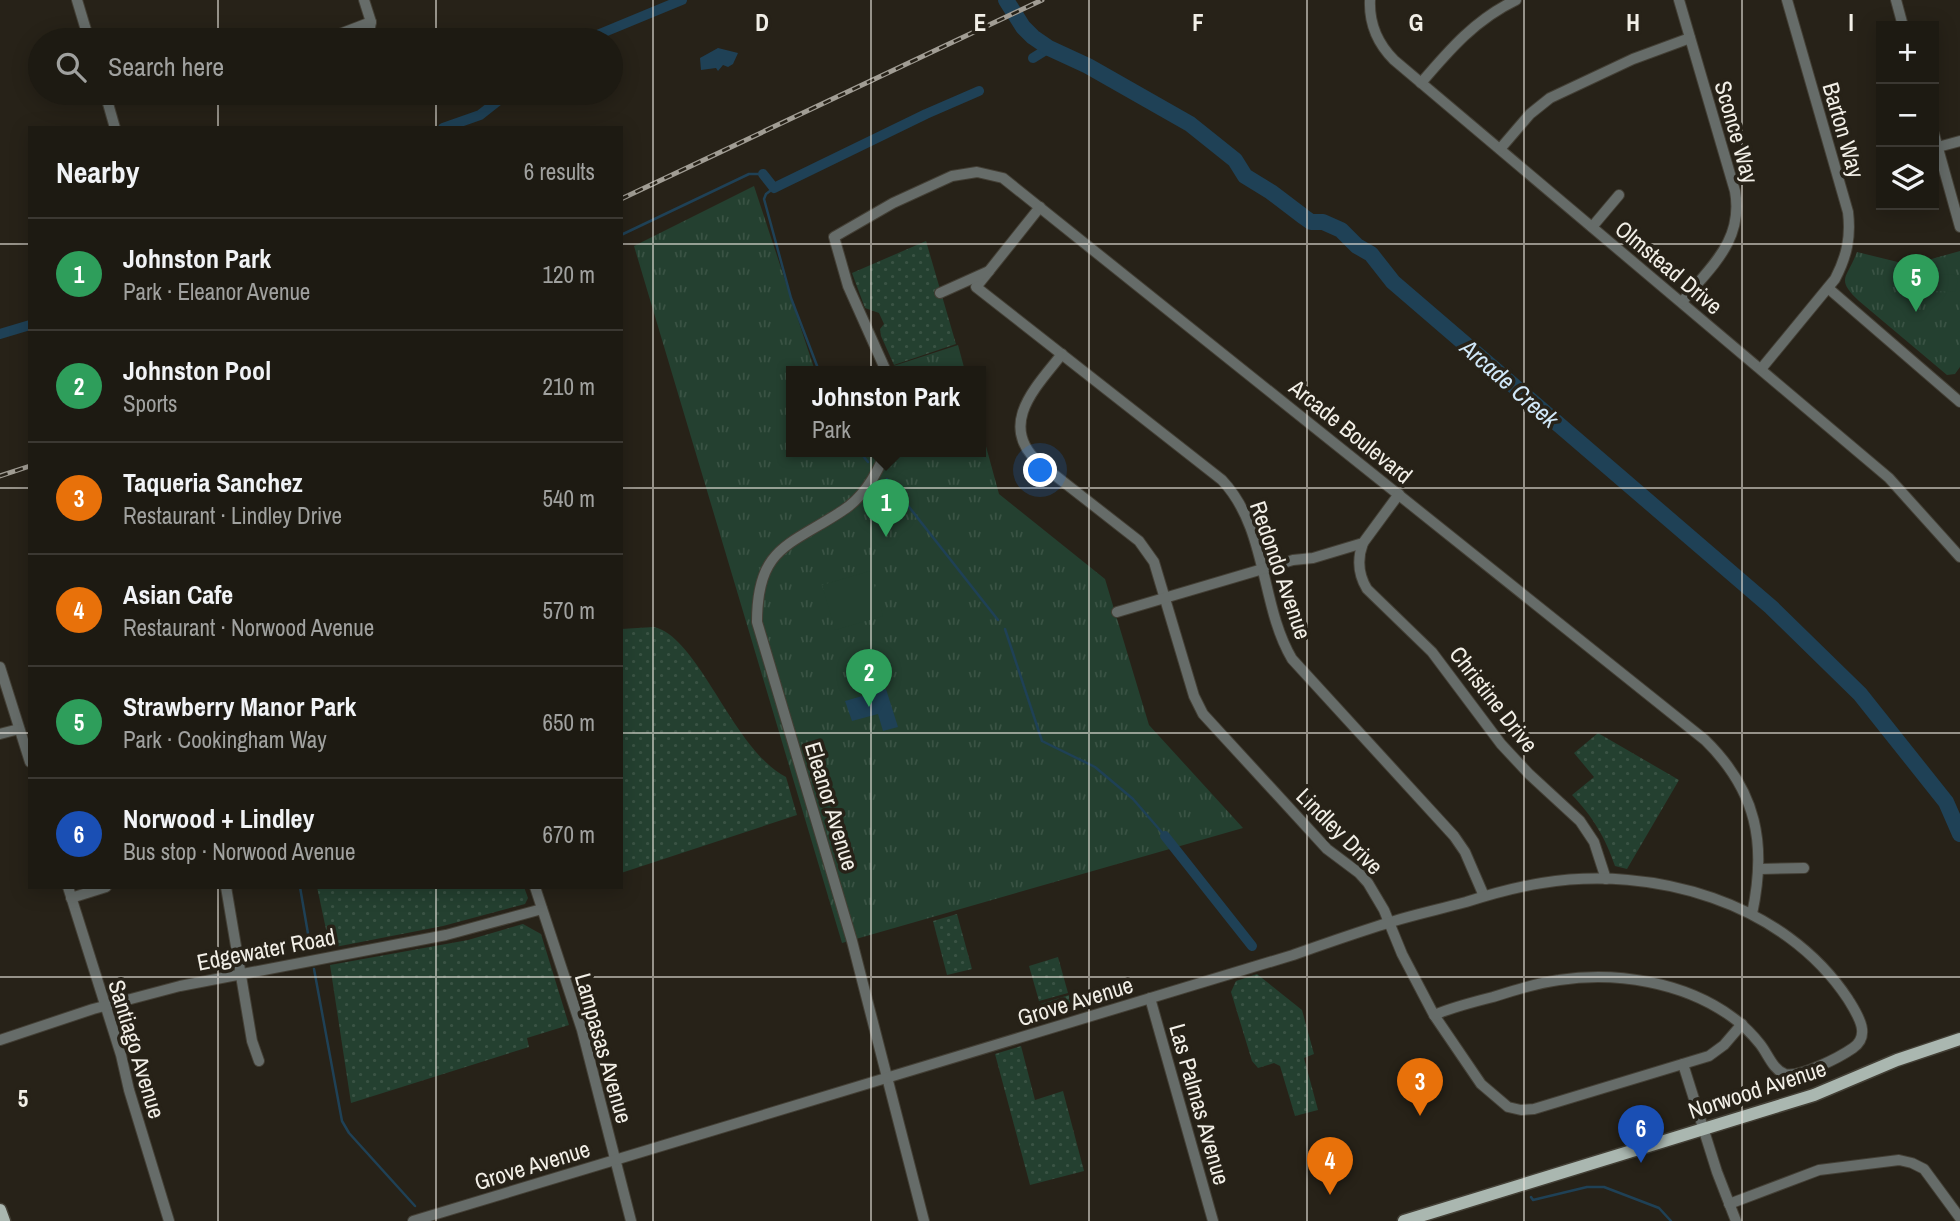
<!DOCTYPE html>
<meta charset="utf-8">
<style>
body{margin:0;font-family:"Archivo Narrow",sans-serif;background:#25231b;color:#f1f3f6}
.controls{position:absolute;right:21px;top:21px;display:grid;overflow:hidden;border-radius:0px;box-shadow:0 4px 18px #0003}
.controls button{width:63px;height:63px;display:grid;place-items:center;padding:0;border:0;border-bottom:2px solid #3b3832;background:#1d1a12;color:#f1f3f6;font:35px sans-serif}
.you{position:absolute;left:1041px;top:471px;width:24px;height:24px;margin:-18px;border:5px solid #fff;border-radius:50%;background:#1a73e8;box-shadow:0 0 0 10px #1a73e833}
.badge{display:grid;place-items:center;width:46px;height:46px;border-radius:50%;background:#f59b9c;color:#fff;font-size:23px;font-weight:700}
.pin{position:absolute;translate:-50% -58px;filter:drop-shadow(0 2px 4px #0008)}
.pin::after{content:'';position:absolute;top:37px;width:24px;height:21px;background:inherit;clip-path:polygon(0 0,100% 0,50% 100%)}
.popup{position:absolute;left:786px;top:366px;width:200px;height:91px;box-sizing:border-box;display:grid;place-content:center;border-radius:0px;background:#1d1a12;filter:drop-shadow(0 2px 5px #0005);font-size:23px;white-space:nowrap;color:#a0a19f}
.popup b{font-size:26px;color:#f1f3f6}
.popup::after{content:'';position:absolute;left:50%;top:100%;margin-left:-14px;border:14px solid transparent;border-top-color:#1d1a12}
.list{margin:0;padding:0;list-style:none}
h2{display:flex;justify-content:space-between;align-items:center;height:91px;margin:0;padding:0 28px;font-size:30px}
h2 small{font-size:23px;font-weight:400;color:#a0a19f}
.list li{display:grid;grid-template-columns:46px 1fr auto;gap:21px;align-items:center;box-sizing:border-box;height:112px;padding:0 28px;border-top:2px solid #3b3832}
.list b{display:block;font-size:26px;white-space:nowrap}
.list p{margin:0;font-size:23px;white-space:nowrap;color:#a0a19f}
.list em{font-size:23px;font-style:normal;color:#a0a19f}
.icon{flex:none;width:38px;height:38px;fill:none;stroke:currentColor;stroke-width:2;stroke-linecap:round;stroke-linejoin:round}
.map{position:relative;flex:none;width:1960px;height:1221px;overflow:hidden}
.search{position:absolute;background:#1d1a12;box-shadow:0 4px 18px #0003;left:28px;top:28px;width:595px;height:77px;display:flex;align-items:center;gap:18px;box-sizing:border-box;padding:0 24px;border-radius:38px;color:#a0a19f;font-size:26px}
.panel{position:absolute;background:#1d1a12;box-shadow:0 4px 18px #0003;left:28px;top:126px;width:595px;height:763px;border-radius:0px}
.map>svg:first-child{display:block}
.grass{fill:url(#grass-dots)}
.park{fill:url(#park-tufts)}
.pitch{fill:#244030}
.water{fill:#1f4156}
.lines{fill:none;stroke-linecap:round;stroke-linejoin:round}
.stream{stroke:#1f4156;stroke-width:2.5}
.canal{stroke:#1f4156;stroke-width:10}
.river{stroke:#1f4156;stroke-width:16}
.minor-casing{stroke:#433f35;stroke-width:12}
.major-casing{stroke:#433f35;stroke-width:15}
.minor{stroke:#666c69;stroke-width:10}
.major{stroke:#aab7b0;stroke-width:12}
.rail-casing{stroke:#a19d94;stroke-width:5}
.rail{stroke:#272218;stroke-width:2.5;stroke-dasharray:8;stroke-linecap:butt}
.grid{fill:none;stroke:#f2efe7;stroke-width:2;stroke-opacity:0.55}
.labels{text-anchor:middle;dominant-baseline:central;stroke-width:7;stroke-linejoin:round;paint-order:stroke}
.street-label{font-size:23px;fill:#f2efe7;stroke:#272218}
.water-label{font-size:24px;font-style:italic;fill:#d1e8f9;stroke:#272218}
.grid-label{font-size:23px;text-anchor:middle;font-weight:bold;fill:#f2efe7;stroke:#272218;stroke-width:7;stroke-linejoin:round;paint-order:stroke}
</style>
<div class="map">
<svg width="1960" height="1221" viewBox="0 0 1960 1221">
<defs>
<pattern id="grass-dots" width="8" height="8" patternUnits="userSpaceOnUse" patternTransform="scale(1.75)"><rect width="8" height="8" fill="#244030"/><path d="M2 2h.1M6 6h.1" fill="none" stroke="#3a5344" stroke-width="1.8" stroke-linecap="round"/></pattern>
<pattern id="park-tufts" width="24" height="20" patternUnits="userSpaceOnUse" patternTransform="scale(1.75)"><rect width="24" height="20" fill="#244030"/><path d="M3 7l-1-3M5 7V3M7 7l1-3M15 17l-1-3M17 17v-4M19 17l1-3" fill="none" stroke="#3a5344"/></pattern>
</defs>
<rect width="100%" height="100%" fill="#272218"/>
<g class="grass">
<polygon points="926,241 956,344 894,365 881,336 880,329 884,324 879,313 865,308 852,273"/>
<path d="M 654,627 C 699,637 733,750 786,777 L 797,815 L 621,873 L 621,629 Z"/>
<path d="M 1598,733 L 1679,780 L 1627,869 L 1615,866 C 1605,837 1593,817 1572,795 L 1594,777 L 1574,753 Z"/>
<polygon points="317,887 524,887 528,898 525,904 443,926 330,948"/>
<polygon points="957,914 972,969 947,975 933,921"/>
<polygon points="523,924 541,934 569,1025 527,1038 529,1047 351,1103 330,965 468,940"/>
<polygon points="1058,957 1068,993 1039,1001 1029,966"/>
<polygon points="1257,974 1302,1010 1314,1054 1304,1058 1318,1110 1295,1116 1280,1066 1274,1063 1258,1068 1252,1061 1231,992 1236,981"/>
<polygon points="1069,995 1069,1000 1071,1000 1072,1004 1042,1013 1040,1004"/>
<polygon points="1021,1046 1035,1100 1063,1091 1084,1171 1030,1185 995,1054"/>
</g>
<g class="park">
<polygon points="754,186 815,371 792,371 792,451 980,451 981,428 999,494 1105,579 1149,725 1243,828 842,943 634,246"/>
<path d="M 1960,251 L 1960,367 L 1955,374 L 1947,375 L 1859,301 C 1835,278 1847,279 1857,252 L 1910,265 Z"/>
<polygon points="958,345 965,371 878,371"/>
</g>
<g class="pitch">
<polygon points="1954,274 1958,280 1955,292 1930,291 1929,275"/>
<polygon points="870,571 883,616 835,630 822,585"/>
</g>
<g class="water">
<polygon points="718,48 738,53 733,64 728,67 723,65 718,71 716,68 701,70 700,58"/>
<polygon points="886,689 898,727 883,731 878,714 852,721 845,701"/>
</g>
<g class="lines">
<g class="stream">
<polyline points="774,188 766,194 764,199 791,298 819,371"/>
<polyline points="621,235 749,174 763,174"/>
<polyline points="859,451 868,462"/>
<polyline points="887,479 998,620"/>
<polyline points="1005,629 1042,741 1095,767 1133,799 1165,836"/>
<polyline points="300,887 311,951"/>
<polyline points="314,969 342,1121 349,1133 415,1206"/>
<polyline points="1531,1197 1533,1200 1587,1187 1604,1187 1659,1208 1671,1221"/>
</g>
<g class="canal">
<polyline points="585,40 682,0"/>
<polyline points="1033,58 1049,48"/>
<polyline points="443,128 480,115 508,93"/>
<polyline points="763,174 774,188 780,185 926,114 979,91"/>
<polyline points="0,334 30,325"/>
<polyline points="1165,836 1252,946"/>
</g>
<polyline class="river" points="1006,0 1023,27 1033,37 1049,48 1088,66 1190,124 1235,160 1245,176 1271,192 1304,217 1311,222 1323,222 1341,230 1357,246 1371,254 1393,282 1771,607 1860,694 1946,802 1960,834"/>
<g class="minor-casing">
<g id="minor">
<polyline points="77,0 89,40"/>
<polyline points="364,0 371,22 368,39"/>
<path d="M 1370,0 C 1369,23 1378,44 1394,60 L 1889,478 L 1960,557"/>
<path d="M 1679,0 L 1735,191 C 1744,241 1710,267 1682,302"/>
<polyline points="1896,0 1903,26"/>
<polyline points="324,40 371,22"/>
<path d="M 1421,83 C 1450,49 1476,19 1516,0"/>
<polyline points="105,93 115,128"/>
<polyline points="1934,134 1960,227"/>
<polyline points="1938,147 1960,141"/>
<polyline points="1500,149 1530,114 1550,98 1633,59 1690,38"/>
<polyline points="1592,227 1619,195"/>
<path d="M 989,271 L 976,287 L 1222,480 C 1268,529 1260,605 1292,659 L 1454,836 L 1465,852 L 1484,896"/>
<polyline points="1828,288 1960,402"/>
<polyline points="940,293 989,271 1040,207"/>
<path d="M 1062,354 C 1037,386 997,424 1038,462 L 1139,541 L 1154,562 L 1194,696 L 1203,714 L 1327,849 L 1359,873 L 1368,883 L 1384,910 L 1402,954 L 1434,1015 L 1481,1084 L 1508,1107 L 1521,1110 L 1534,1109 L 1709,1056 L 1724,1045 L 1742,1024"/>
<path d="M 1761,369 L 1835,279 C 1847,256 1851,237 1848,212 L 1787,0"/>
<path d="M 886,371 L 848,286 L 834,237 L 893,203 L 952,176 L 977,172 L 1003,178 L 1705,740 C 1757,791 1767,844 1752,914"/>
<path d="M 886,451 C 877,474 863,498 842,511 C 789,546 757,547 757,622 L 852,941 L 924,1221"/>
<path d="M 1363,543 C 1357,559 1358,574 1367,589 L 1432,652 L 1501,744 L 1529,774 L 1580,821 L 1594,842 L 1606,879"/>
<polyline points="1117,612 1293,560 1313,558 1363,543 1399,494"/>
<polyline points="0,667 30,762"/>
<polyline points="0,734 19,729"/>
<polyline points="1760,869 1804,868"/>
<polyline points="68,887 121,1055 129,1090 169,1221"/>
<polyline points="226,887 252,1041 259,1061"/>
<polyline points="535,887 582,1030 631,1221"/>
<polyline points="71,898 106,887"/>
<polyline points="1150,998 1213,1221"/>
<polyline points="0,1040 93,1009 180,986 446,935 542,909"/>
<polyline points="1683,1064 1717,1172 1736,1221"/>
<polyline points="1729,1204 1819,1170 1899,1160 1912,1163 1924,1169 1960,1218"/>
<path d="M 413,1221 L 1293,955 C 1321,945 1350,935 1378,926 C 1407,916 1437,910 1466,902 C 1491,894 1516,887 1542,883 C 1653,865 1784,902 1848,999 C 1857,1014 1872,1035 1853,1048 C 1840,1057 1800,1078 1785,1074 C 1773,1070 1768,1054 1760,1044 C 1752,1034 1742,1024 1732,1017 C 1684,982 1616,971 1559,980 C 1536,983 1515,990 1493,997 C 1473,1002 1453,1007 1434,1015"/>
</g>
</g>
<g class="major-casing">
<g id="major">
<polyline points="0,1210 4,1221"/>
<polyline points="1404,1221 1814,1095 1897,1060 1960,1039"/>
</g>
</g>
<use href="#minor" class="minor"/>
<use href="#major" class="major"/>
<g class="rail-casing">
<g id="rail">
<polyline points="621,199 1042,0"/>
<polyline points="0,476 30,466"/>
</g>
</g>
<use href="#rail" class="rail"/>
</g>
<path class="grid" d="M 218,0 L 218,40M 436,0 L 436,40M 653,0 L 653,1221M 871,0 L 871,1221M 1089,0 L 1089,1221M 1307,0 L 1307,1221M 1524,0 L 1524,1221M 1742,0 L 1742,1221M 218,93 L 218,128M 436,93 L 436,128M 0,244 L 30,244M 621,244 L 1960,244M 0,488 L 30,488M 621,488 L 1960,488M 0,733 L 30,733M 621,733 L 1960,733M 218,887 L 218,1221M 436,887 L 436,1221M 0,977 L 1960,977"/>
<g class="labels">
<g class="street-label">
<text transform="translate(1844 130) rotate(74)">Barton Way</text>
<text transform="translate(1737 132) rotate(74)">Sconce Way</text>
<text transform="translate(1669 267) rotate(40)">Olmstead Drive</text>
<text transform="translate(1351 431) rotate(39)">Arcade Boulevard</text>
<text transform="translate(1281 570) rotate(71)">Redondo Avenue</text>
<text transform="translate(1494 699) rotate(52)">Christine Drive</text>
<text transform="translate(832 806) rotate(73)">Eleanor Avenue</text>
<text transform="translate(1340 831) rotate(45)">Lindley Drive</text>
<text transform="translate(266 949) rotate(-11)">Edgewater Road</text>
<text transform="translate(1075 1001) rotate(-17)">Grove Avenue</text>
<text transform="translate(604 1048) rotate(74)">Lampasas Avenue</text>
<text transform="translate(137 1049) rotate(73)">Santiago Avenue</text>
<text transform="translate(1757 1089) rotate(-18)">Norwood Avenue</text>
<text transform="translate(1200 1104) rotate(74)">Las Palmas Avenue</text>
<text transform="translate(532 1165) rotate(-17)">Grove Avenue</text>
</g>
<g class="water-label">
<text transform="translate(1510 383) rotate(41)">Arcade Creek</text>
</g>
</g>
<g class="grid-label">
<text x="762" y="31">D</text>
<text x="980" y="31">E</text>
<text x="1198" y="31">F</text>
<text x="1416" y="31">G</text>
<text x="1633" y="31">H</text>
<text x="1851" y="31">I</text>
<text x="23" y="1107">5</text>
</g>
</svg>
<div class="controls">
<button>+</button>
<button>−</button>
<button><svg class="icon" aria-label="layers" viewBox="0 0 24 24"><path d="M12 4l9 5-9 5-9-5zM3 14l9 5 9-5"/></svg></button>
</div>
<div class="you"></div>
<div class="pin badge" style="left:886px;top:537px;background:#2e9e5b">1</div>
<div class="popup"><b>Johnston Park</b>Park</div>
<div class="pin badge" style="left:869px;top:707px;background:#2e9e5b">2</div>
<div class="pin badge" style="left:1420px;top:1116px;background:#e8710a">3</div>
<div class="pin badge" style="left:1330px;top:1195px;background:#e8710a">4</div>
<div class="pin badge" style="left:1916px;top:312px;background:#2e9e5b">5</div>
<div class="pin badge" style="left:1641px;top:1163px;background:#1a4fb4">6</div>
<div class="search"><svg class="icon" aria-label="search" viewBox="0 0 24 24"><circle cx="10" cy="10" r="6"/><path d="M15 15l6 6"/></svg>Search here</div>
<section class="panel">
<h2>Nearby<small>6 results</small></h2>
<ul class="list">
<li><span class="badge" style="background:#2e9e5b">1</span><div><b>Johnston Park</b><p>Park · Eleanor Avenue</p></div><em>120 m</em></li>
<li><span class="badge" style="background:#2e9e5b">2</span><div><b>Johnston Pool</b><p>Sports</p></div><em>210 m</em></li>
<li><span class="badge" style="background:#e8710a">3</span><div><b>Taqueria Sanchez</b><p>Restaurant · Lindley Drive</p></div><em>540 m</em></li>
<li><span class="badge" style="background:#e8710a">4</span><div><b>Asian Cafe</b><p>Restaurant · Norwood Avenue</p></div><em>570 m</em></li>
<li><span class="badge" style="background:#2e9e5b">5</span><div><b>Strawberry Manor Park</b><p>Park · Cookingham Way</p></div><em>650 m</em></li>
<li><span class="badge" style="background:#1a4fb4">6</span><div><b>Norwood + Lindley</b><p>Bus stop · Norwood Avenue</p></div><em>670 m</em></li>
</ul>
</section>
</div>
